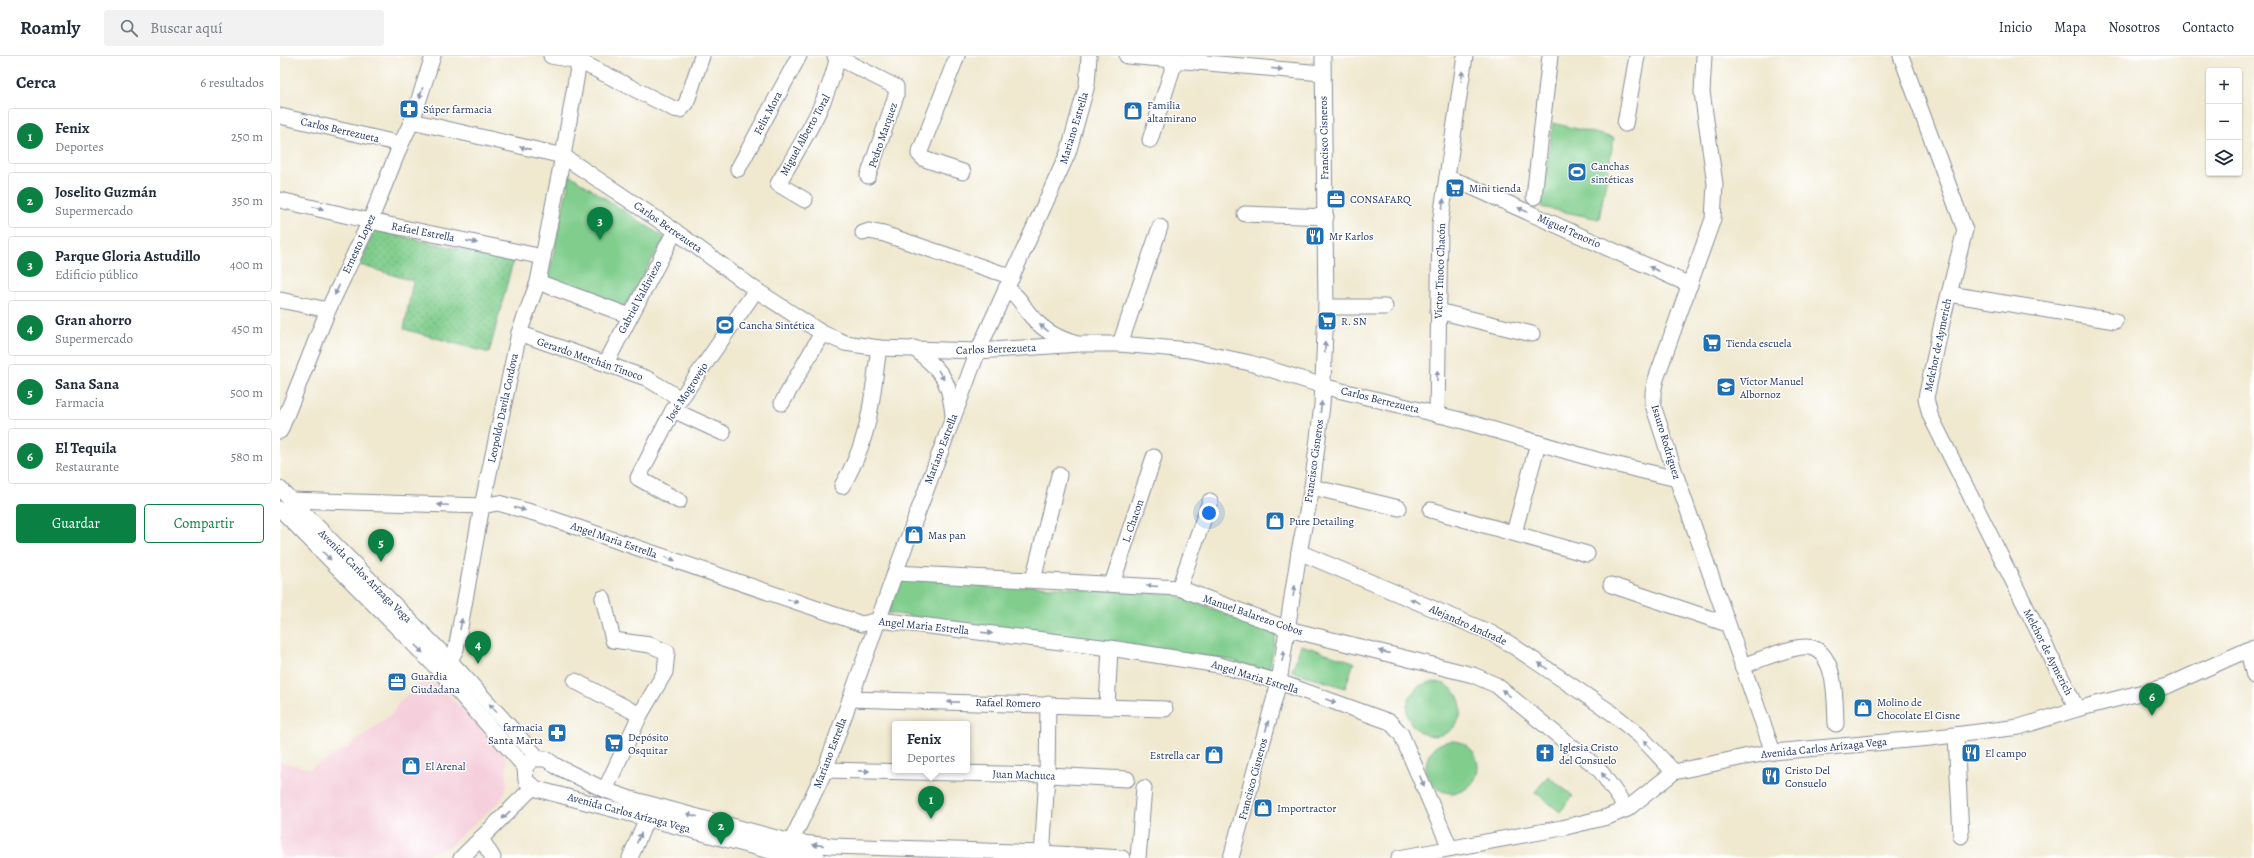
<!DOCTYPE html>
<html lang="es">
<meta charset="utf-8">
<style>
body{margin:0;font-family:Alegreya,serif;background:#f2f2f3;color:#1f2937}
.controls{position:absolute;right:12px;top:12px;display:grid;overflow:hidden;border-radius:4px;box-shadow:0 1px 3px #0004}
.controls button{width:36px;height:36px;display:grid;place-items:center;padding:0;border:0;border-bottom:1px solid #e0e1e3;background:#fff;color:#1f2937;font:20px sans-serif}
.you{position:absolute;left:929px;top:457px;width:14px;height:14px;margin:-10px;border:3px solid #fff;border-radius:50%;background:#1a73e8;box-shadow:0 0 0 6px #1a73e833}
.badge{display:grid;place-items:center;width:26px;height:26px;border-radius:50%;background:#0b8043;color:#fff;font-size:13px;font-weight:700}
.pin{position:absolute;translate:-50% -33px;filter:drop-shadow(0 1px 2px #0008)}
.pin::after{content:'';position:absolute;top:21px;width:14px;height:12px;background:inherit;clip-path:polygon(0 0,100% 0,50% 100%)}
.popup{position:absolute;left:612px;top:665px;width:78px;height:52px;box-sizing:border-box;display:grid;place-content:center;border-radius:4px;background:#fff;filter:drop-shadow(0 1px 3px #0005);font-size:13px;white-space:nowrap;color:#747a83}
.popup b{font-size:15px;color:#1f2937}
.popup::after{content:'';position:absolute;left:50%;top:100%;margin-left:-8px;border:8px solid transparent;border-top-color:#fff}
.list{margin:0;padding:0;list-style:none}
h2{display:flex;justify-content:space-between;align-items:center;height:52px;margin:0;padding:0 16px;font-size:17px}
h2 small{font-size:13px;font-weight:400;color:#747a83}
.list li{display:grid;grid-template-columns:26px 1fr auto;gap:12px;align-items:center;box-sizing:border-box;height:56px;margin:0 8px 8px;padding:0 8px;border:1px solid #e0e1e3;border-radius:4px}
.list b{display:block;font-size:15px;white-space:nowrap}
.list p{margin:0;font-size:13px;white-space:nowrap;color:#747a83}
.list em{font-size:13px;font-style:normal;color:#747a83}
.actions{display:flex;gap:8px;padding:12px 16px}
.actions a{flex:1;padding:9px 0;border:1px solid #0b8043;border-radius:4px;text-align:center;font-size:14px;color:#0b8043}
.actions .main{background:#0b8043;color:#fff}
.icon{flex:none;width:22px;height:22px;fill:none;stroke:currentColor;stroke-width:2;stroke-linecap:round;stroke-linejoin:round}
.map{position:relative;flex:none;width:1974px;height:802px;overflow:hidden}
header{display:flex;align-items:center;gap:24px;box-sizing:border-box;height:56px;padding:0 20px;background:#fff;border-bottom:1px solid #e0e1e3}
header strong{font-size:19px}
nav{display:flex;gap:22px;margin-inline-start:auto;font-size:14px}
.search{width:280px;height:36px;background:#f2f2f3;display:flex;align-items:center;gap:10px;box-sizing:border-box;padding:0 14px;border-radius:4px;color:#747a83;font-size:15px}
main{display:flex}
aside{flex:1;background:#fff}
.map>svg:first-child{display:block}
.built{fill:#f5cfdc}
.grass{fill:url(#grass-dots);stroke:#4e7e75}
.park{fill:#80cd8c;stroke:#4e7e75}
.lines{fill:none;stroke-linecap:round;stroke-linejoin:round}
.minor-casing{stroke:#868c97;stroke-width:17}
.minor{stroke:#fff;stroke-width:15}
.oneway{fill:#8d97ae}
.labels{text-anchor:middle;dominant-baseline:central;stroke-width:3;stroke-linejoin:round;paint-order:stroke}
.poi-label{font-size:11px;fill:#1b2f5e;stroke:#fff;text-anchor:start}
.street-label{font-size:11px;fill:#1b2f5e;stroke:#fff}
</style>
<header>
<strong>Roamly</strong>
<div class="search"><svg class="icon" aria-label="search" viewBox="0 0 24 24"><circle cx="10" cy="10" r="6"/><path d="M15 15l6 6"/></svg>Buscar aquí</div>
<nav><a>Inicio</a><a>Mapa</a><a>Nosotros</a><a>Contacto</a></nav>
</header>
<main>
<aside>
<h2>Cerca<small>6 resultados</small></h2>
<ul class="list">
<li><span class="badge">1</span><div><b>Fenix</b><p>Deportes</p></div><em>250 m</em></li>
<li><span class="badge">2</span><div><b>Joselito Guzmán</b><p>Supermercado</p></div><em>350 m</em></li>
<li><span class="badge">3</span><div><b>Parque Gloria Astudillo</b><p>Edificio público</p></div><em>400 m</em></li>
<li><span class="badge">4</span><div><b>Gran ahorro</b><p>Supermercado</p></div><em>450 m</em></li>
<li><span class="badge">5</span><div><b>Sana Sana</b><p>Farmacia</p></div><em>500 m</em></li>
<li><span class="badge">6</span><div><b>El Tequila</b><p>Restaurante</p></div><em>580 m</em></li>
</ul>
<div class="actions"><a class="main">Guardar</a><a>Compartir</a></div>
</aside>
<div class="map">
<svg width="1974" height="802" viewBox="0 0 1974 802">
<defs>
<pattern id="grass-dots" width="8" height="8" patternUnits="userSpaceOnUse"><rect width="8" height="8" fill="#80cd8c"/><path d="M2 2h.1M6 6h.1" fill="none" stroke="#6eb07b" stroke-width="1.8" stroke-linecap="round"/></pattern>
</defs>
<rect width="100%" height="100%" fill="#fff"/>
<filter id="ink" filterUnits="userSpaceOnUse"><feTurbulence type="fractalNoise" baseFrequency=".025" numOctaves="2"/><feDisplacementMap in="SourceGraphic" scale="8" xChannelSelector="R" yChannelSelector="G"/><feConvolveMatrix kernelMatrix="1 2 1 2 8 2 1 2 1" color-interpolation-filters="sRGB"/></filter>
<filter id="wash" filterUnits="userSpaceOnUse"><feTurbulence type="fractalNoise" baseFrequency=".012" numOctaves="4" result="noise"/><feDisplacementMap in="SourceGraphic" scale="16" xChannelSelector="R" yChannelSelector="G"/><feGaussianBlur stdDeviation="0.9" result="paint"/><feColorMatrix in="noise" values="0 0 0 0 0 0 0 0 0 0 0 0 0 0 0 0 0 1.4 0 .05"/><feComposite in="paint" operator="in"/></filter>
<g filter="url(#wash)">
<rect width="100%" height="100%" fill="#f0e9d0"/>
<polygon class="built" points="147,620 212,680 223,696 226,704 227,730 221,744 167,792 153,795 146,802 0,802 0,706 30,713 70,690 113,657 118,648"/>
<polygon class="grass" points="94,174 233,205 209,297 124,273 133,225 80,209"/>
<g class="park">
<polygon points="1273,67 1334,82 1319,163 1261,151"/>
<polygon points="290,119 385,182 344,251 268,224"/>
<polygon points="620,522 895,538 996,578 989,615 945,603 608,557"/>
<polygon points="1021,589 1074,606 1065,632 1012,615"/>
<circle cx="1154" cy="653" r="27"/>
<circle cx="1172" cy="711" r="26"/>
<polygon points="1268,720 1293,740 1280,756 1255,736"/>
</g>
</g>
<g filter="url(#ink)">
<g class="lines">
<g class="minor-casing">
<g id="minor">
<polyline points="271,0 299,5 394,53 400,54 406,48 422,0"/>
<polyline points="555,0 616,31 616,40 588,120"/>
<polyline points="677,0 639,98 644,103 683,116"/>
<polyline points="847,0 1042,17"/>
<polyline points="1424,0 1422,36 1435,128 1433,163 1376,323 1373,336 1373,349 1397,423 1493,696"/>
<polyline points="1621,0 1685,174 1663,262 1646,342 1650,359 1797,653"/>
<polyline points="0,60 121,88"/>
<polyline points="132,65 283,100 395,175 476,234 542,277 565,287 599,292 698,295 799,288 840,288 909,294 970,307 1050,332 1180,364 1317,404 1397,423"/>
<polyline points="1345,68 1357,0"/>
<polyline points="870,84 895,5"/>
<polyline points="458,113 519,0"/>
<polyline points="1167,122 1185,128 1410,229"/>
<polyline points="1254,141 1270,0"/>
<polyline points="0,144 90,165 263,201"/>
<path d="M 525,144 L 498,128 C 523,84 547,49 558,0"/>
<polyline points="965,158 1046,161"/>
<polyline points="583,177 589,175 604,178 732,221"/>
<polyline points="258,226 350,260"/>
<path d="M 726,232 C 736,238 741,246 747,255 C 760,272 774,281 794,287"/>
<polyline points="1669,238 1835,265"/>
<polyline points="0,244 48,254"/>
<polyline points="1046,251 1105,251"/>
<polyline points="1158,255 1252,278"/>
<polyline points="239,277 366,322 401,343"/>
<polyline points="840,288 880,171"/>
<path d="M 634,292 C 662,316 669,322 673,359"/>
<polyline points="326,307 395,175"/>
<polyline points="502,347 542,277"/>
<polyline points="393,354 443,377"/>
<polyline points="1157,359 1160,168 1185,0"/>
<polyline points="0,375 48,254 90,165 121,88 132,65 153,0"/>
<path d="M 562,430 C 591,382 591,345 599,292"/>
<polyline points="1032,431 1119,452"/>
<polyline points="0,433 170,605 258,702"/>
<polyline points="10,444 202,450 218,447 258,458 582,568 599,564 830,592 939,609 999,626 1110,666 1121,678 1170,792"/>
<polyline points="399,445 358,422 393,354 476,234"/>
<polyline points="0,453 160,615 245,711"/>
<polyline points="1151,454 1307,498"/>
<polyline points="1234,477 1258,387"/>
<polyline points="1019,496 1211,577 1230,588 1332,657 1360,680 1394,716"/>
<polyline points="615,517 899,532 1008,573 1193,619 1216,629 1319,713 1347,753"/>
<polyline points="753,524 779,419"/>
<polyline points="832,528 874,401"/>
<polyline points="1331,529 1447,568"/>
<polyline points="899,532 930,445"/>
<polyline points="323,542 333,584 370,589 387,596 385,616 360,659 325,734"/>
<polyline points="1968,595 1974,620"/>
<path d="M 1462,610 C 1478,605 1519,586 1533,592 C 1557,601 1555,648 1556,668"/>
<polyline points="160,615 170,605 176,593 202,450 239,277 258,226 263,201 283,100 300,0"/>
<polyline points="295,625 360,659"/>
<polyline points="570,643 885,653"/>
<polyline points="827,651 830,592"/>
<polyline points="1676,679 1681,780"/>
<polyline points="545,714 767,719 847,723"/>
<polyline points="201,782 213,802"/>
<polyline points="511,786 545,714 615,517 698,295 788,97 807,29 809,0"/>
<polyline points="181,802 253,731"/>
<polyline points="350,802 367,762"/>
<polyline points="538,802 501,798 257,733 246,725 245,711 253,703 266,703 276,710 325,734 351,743 511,786 552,790 762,797 842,802"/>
<polyline points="762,802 767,719 768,648"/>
<polyline points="858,802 864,732"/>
<polyline points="951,802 999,626 1019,496 1032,431 1042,349 1046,251 1043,0"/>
<polyline points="1119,802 1282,772 1327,761 1347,753 1394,716 1464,701 1493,696 1650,682 1739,671 1797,653 1887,630 1974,591"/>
</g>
</g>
<use href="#minor" class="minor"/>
</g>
<defs><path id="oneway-solid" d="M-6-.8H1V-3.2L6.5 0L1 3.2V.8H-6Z"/></defs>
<g class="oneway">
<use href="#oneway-solid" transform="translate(997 13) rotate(5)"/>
<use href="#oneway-solid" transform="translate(1182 20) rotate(-82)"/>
<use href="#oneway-solid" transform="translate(141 37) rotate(107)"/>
<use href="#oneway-solid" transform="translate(245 92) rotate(-167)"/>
<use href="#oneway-solid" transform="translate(1163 148) rotate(-81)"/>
<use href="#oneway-solid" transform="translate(38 152) rotate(13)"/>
<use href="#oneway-solid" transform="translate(1243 154) rotate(-156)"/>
<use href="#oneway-solid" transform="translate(192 186) rotate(11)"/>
<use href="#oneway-solid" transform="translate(1374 213) rotate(-156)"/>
<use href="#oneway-solid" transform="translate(57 234) rotate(115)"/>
<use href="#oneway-solid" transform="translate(764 272) rotate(-142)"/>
<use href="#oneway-solid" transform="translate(1045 291) rotate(-89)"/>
<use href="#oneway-solid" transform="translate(661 319) rotate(59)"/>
<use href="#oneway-solid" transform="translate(1157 320) rotate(-89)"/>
<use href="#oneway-solid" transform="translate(1041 351) rotate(-84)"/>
<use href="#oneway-solid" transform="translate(163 449) rotate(-178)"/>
<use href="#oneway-solid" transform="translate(240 453) rotate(16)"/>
<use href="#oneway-solid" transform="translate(47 500) rotate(45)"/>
<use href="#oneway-solid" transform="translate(390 503) rotate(19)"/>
<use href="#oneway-solid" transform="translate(872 530) rotate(-176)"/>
<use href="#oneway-solid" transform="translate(1014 535) rotate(-80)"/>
<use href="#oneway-solid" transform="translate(513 545) rotate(19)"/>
<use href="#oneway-solid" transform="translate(1135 545) rotate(-157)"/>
<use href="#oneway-solid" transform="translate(181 568) rotate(-80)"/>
<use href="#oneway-solid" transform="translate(707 577) rotate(7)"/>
<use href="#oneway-solid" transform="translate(139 593) rotate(45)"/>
<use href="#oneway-solid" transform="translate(1104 596) rotate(-167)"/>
<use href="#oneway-solid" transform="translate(1003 600) rotate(-81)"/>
<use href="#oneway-solid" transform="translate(1263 610) rotate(-146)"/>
<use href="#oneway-solid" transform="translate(1226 637) rotate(-143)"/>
<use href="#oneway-solid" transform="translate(1051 645) rotate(19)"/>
<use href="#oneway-solid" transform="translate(673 646) rotate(-179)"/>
<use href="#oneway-solid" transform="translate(213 652) rotate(-132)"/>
<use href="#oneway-solid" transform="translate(987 670) rotate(-75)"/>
<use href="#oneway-solid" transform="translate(1367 688) rotate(-132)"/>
<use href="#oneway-solid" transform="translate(584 715) rotate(1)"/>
<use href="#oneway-solid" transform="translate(1325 721) rotate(-129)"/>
<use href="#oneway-solid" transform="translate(1142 725) rotate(67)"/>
<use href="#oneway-solid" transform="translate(226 759) rotate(136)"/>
<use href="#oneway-solid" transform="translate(412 759) rotate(-164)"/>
<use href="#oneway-solid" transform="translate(359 782) rotate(-66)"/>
<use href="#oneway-solid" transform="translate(538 789) rotate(-175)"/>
</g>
</g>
<defs>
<g id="pharmacy-square" transform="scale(1)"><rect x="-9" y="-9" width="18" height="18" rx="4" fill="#1f6fb2" stroke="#fff"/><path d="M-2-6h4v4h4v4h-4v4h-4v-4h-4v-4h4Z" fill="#fff"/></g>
<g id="shop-square" transform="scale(1)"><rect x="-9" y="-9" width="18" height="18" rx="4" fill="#1f6fb2" stroke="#fff"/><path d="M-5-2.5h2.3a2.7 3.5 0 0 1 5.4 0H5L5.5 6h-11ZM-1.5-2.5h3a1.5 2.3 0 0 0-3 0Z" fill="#fff"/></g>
<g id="stadium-square" transform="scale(1)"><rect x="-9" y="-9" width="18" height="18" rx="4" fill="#1f6fb2" stroke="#fff"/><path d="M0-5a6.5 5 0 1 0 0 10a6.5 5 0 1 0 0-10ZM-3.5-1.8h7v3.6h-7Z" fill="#fff"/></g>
<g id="supermarket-square" transform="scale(1)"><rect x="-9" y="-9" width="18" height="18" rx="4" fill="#1f6fb2" stroke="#fff"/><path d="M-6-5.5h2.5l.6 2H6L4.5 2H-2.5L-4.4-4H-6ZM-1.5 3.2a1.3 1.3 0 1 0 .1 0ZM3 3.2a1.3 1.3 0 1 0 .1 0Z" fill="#fff"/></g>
<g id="office-square" transform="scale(1)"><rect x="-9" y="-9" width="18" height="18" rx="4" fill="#1f6fb2" stroke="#fff"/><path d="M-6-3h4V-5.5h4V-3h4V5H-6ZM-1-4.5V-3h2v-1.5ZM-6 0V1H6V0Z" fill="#fff"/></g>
<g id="restaurant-square" transform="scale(1)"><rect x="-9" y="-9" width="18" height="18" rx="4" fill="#1f6fb2" stroke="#fff"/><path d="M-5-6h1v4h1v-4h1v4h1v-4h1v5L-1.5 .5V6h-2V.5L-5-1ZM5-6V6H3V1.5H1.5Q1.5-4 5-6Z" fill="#fff"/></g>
<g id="school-square" transform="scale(1)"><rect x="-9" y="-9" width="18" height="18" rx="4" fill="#1f6fb2" stroke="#fff"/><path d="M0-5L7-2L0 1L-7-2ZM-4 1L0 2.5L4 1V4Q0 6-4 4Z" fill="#fff"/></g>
<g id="church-square" transform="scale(1)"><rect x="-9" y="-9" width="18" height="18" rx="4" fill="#1f6fb2" stroke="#fff"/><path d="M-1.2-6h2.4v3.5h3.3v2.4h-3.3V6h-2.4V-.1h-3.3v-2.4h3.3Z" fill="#fff"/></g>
</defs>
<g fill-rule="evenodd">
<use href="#pharmacy-square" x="129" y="53"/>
<use href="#shop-square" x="853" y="55"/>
<use href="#stadium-square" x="1297" y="116"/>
<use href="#supermarket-square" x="1175" y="132"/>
<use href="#office-square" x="1056" y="143"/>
<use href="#restaurant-square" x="1035" y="180"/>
<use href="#supermarket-square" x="1047" y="265"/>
<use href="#stadium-square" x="445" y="269"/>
<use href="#supermarket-square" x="1432" y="287"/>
<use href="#school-square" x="1446" y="331"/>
<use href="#shop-square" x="995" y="465"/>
<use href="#shop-square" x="634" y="479"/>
<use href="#office-square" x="117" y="626"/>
<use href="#shop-square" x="1583" y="652"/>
<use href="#pharmacy-square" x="277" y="677"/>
<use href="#supermarket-square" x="334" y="687"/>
<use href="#church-square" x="1265" y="697"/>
<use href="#restaurant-square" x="1691" y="697"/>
<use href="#shop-square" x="934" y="699"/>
<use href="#shop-square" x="131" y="710"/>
<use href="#restaurant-square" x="1491" y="720"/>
<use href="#shop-square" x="983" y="752"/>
</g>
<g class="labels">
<g class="poi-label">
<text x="867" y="49">Familia<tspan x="867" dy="13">altamirano</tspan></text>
<text x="143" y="53">Súper farmacia</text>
<text x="1311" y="110">Canchas<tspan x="1311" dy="13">sintéticas</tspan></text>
<text x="1189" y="132">Mini tienda</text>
<text x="1070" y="143">CONSAFARQ</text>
<text x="1049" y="180">Mr Karlos</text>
<text x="1061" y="265">R. SN</text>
<text x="459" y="269">Cancha Sintética</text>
<text x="1446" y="287">Tienda escuela</text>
<text x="1460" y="325">Víctor Manuel<tspan x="1460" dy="13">Albornoz</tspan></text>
<text x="1009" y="465">Pure Detailing</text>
<text x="648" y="479">Mas pan</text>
<text x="131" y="620">Guardia<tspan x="131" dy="13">Ciudadana</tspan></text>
<text x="1597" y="646">Molino de<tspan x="1597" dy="13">Chocolate El Cisne</tspan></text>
<text x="263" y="671" text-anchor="end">farmacia<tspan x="263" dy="13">Santa Marta</tspan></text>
<text x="348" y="681">Depósito<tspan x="348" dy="13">Osquitar</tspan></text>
<text x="1279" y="691">Iglesia Cristo<tspan x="1279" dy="13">del Consuelo</tspan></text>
<text x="1705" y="697">El campo</text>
<text x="920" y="699" text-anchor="end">Estrella car</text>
<text x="145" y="710">El Arenal</text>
<text x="1505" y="714">Cristo Del<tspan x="1505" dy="13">Consuelo</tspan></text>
<text x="997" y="752">Importractor</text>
</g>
<g class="street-label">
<text transform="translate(488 57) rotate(-62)">Felix Mora</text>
<text transform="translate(794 72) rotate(-73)">Mariano Estrella</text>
<text transform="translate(60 74) rotate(13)">Carlos Berrezueta</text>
<text transform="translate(525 79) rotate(-61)">Miguel Alberto Toral</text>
<text transform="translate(603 79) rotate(-71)">Pedro Marquez</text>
<text transform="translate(1044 82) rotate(-91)">Francisco Cisneros</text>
<text transform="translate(388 171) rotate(35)">Carlos Berrezueta</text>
<text transform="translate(1289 175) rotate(24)">Miguel Tenorio</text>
<text transform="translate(143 176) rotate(11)">Rafael Estrella</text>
<text transform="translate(79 188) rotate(-65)">Ernesto Lopez</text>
<text transform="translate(1160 215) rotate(-88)">Víctor Tinoco Chacón</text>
<text transform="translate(360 241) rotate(-62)">Gabriel Valdiviezo</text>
<text transform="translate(1658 289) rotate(-78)">Melchor de Aymerich</text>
<text transform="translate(716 293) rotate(-2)">Carlos Berrezueta</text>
<text transform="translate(310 303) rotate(19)">Gerardo Merchán Tinoco</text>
<text transform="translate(407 336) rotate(-57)">José Mogrovejo</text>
<text transform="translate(1100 344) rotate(14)">Carlos Berrezueta</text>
<text transform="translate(223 352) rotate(-78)">Leopoldo Davila Cordova</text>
<text transform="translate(1386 386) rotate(73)">Isauro Rodríguez</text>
<text transform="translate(661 393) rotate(-69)">Mariano Estrella</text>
<text transform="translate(1034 405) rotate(-82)">Francisco Cisneros</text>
<text transform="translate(853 465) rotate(-71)">L. Chacon</text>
<text transform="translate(334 484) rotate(19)">Angel Maria Estrella</text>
<text transform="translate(85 520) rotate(45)">Avenida Carlos Arízaga Vega</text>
<text transform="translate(973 559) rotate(19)">Manuel Balarezo Cobos</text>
<text transform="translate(1188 569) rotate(24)">Alejandro Andrade</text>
<text transform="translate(644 570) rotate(6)">Angel Maria Estrella</text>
<text transform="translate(1768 596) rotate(63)">Melchor de Aymerich</text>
<text transform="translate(975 621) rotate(17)">Angel Maria Estrella</text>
<text transform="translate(728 647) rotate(1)">Rafael Romero</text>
<text transform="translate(1544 692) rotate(-6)">Avenida Carlos Arízaga Vega</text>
<text transform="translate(550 697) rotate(-69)">Mariano Estrella</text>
<text transform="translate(744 719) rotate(2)">Juan Machuca</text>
<text transform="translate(973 723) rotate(-75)">Francisco Cisneros</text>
<text transform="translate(349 757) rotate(15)">Avenida Carlos Arízaga Vega</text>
</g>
</g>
</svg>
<div class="controls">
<button>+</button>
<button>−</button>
<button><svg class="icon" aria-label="layers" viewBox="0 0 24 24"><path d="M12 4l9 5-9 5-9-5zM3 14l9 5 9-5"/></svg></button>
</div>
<div class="you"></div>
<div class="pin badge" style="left:651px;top:763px">1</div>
<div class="popup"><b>Fenix</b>Deportes</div>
<div class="pin badge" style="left:441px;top:789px">2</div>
<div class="pin badge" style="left:320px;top:184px">3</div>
<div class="pin badge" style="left:198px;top:608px">4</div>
<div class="pin badge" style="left:101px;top:506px">5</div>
<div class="pin badge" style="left:1872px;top:660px">6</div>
</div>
</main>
